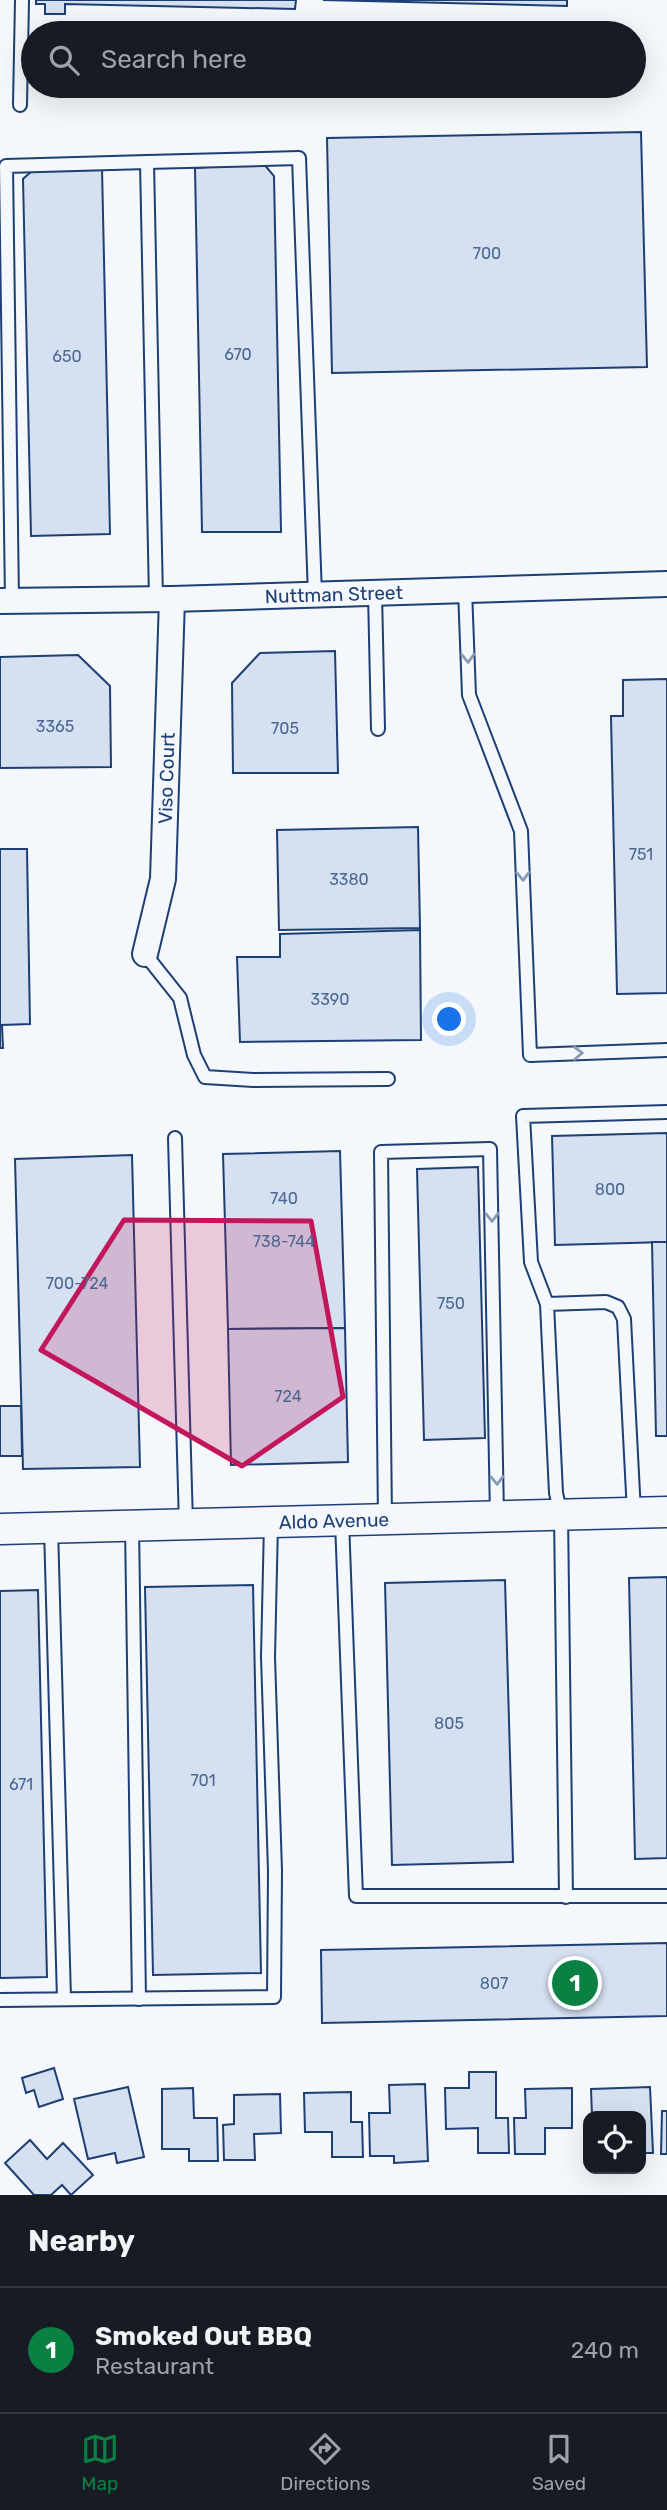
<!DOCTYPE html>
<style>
body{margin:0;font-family:Rubik,sans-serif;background:#242831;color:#f1f3f6}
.controls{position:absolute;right:21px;bottom:21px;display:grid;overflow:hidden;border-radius:14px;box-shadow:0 7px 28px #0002}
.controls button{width:63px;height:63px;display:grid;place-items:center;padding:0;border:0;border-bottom:2px solid #363941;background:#171b24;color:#f1f3f6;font:35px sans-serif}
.you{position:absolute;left:450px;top:1020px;width:24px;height:24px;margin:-18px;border:5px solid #fff;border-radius:50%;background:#1a73e8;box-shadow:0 0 0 10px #1a73e833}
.badge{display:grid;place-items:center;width:46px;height:46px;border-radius:50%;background:#0b8043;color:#fff;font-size:23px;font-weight:700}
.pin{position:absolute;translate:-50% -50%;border:4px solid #fff;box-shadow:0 2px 7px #0006}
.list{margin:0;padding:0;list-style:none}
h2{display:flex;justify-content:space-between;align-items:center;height:91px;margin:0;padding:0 28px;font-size:30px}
h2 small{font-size:23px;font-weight:400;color:#9ea1a6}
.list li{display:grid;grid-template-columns:46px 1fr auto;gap:21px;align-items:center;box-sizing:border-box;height:126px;padding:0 28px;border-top:2px solid #363941}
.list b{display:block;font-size:26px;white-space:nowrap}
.list p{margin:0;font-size:23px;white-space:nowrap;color:#9ea1a6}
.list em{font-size:23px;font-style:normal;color:#9ea1a6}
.icon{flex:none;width:38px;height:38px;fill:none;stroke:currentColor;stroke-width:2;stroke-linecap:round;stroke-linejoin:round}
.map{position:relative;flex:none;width:667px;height:2195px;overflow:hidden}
.search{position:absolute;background:#171b24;box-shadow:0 7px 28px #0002;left:21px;right:21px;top:21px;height:77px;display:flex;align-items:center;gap:18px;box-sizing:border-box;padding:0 24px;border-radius:38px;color:#9ea1a6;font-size:26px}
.sheet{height:217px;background:#171b24}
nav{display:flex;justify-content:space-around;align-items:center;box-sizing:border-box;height:98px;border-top:2px solid #363941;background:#171b24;font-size:19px;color:#9ea1a6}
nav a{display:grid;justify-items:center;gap:4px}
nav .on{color:#0b8043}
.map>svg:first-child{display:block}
.building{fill:#d5e0f0;stroke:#1d3f73;stroke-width:2}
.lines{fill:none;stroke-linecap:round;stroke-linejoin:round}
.service-casing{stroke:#1d3f73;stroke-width:16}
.minor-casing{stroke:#1d3f73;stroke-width:28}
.tertiary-casing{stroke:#1d3f73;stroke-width:33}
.service{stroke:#f4f7fb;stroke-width:12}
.minor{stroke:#f4f7fb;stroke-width:24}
.tertiary{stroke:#f4f7fb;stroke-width:30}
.oneway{stroke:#889bb7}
.marked{fill:#c2185b;fill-opacity:0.2;stroke:#c2185b;stroke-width:5;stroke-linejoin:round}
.labels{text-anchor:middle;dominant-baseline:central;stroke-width:5;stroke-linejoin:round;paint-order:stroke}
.number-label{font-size:16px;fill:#4b6792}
.street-label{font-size:19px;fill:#1d3f73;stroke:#f4f7fb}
</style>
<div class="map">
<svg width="667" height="2195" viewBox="0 0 667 2195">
<rect width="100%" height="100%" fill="#f4f7fb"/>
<g class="building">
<polygon points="36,0 296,0 295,9 65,4 65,14 45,14 45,4 36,4"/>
<polygon points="323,0 567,0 567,6"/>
<polygon points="641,132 647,367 332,373 327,138"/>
<polygon points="263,163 274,176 281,532 202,532 195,168"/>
<polygon points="102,168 110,534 31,536 23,179 33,170"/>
<polygon points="335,651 338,773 233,773 232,683 260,653"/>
<polygon points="78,655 110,686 111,767 0,768 0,657"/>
<polygon points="667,679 667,993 617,994 611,716 623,716 623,680"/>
<polygon points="418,827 420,928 279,930 277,830"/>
<polygon points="0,849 27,849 30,1024 2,1025 3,1048 0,1048"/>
<polygon points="420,930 421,1040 240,1042 237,957 280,957 280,934"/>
<polygon points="667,1133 667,1242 555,1245 552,1136"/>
<polygon points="340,1151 345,1328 228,1329 223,1154"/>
<polygon points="132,1155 140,1467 23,1469 15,1159"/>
<polygon points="478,1167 485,1438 424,1440 417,1169"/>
<polygon points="652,1242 667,1242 667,1436 656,1436"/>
<polygon points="345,1328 348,1462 231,1465 228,1329"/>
<polygon points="0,1406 21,1406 22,1456 0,1456"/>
<polygon points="667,1577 667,1858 635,1859 629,1578"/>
<polygon points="505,1580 513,1862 392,1865 385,1583"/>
<polygon points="253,1585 261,1973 153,1975 145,1587"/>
<polygon points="38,1590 47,1977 0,1978 0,1591"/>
<polygon points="667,1943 667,2016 322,2023 321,1950"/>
<polygon points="54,2068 63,2099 39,2107 34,2090 26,2093 22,2078"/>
<polygon points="469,2072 496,2072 496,2118 508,2118 509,2153 478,2153 478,2128 446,2129 445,2088 469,2088"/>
<polygon points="425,2084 428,2161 394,2163 394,2156 370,2156 369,2113 390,2113 389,2085"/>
<polygon points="128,2087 144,2157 117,2163 115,2153 88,2159 74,2099"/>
<polygon points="650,2087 653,2153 641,2153 641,2116 592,2116 591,2089"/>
<polygon points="193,2088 194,2118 217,2118 218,2161 189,2161 189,2149 162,2149 162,2089"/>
<polygon points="572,2088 572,2128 545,2128 545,2154 515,2154 514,2118 526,2118 525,2089"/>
<polygon points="351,2092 351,2122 362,2122 363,2157 332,2157 332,2132 305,2132 304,2093"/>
<polygon points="280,2094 281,2133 254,2134 255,2160 224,2160 223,2125 234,2124 234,2095"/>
<polygon points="662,2111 667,2111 667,2154 661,2154"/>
<polygon points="30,2140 47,2159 63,2143 93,2175 71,2195 62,2185 51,2195 34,2195 5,2163"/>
</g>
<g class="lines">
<g class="service-casing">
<g id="service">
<polyline points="20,105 22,0"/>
<polyline points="147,162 299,158 315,595"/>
<polyline points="465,590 469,695 521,831 530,1055 667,1050"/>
<polyline points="375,593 378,729"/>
<polyline points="12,600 6,166 147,162 156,599"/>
<polyline points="145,954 180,998 194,1055 205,1077 253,1080 388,1079"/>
<polyline points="175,1138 186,1524"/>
<polyline points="547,1304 531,1262 523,1116 667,1112"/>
<polyline points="385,1519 381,1152 490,1149 497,1516"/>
<polyline points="342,1521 356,1896 667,1896"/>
<polyline points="132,1526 139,1999"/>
<polyline points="51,1528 64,1999"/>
<polyline points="566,1897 561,1515 556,1493 547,1304 606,1302 618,1307 624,1319 634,1513"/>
<polyline points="0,2000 274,1997 275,1871 268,1657 271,1523"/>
</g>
</g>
<g class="minor-casing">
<g id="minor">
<path id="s1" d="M 0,601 L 172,599 L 667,584"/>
<path id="s2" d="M 145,954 L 163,879 L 172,599"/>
</g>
</g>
<g class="tertiary-casing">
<g id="tertiary">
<path id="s3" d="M 0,1529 L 667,1512"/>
</g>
</g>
<use href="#service" class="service"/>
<use href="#minor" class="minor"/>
<use href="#tertiary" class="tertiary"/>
</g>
<defs><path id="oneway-chevron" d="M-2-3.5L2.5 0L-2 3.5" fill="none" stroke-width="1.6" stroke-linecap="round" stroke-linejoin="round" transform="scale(1.75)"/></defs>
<g class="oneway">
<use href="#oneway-chevron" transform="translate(468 658) rotate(88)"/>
<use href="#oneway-chevron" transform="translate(523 876) rotate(88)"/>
<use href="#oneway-chevron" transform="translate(578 1053) rotate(-2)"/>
<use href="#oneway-chevron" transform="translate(492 1217) rotate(89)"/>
<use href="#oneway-chevron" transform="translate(497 1480) rotate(89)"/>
</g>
<path class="marked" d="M 124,1220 L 311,1221 L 343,1397 L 242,1466 L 41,1350 Z"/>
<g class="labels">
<g class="number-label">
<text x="487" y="253">700</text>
<text x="238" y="354">670</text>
<text x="67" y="356">650</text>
<text x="55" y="726">3365</text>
<text x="285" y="728">705</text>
<text x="641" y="854">751</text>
<text x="349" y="879">3380</text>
<text x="330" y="999">3390</text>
<text x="610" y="1189">800</text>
<text x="284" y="1198">740</text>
<text x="284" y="1241">738-744</text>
<text x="77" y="1283">700-724</text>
<text x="451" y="1303">750</text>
<text x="288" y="1396">724</text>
<text x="449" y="1723">805</text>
<text x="203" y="1780">701</text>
<text x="21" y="1784">671</text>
<text x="494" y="1983">807</text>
</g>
<g class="street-label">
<text stroke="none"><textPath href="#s1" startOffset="334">Nuttman Street</textPath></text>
<text stroke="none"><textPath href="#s2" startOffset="178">Viso Court</textPath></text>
<text stroke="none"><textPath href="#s3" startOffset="334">Aldo Avenue</textPath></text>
</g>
</g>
</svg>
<div class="controls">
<button><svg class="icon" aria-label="locate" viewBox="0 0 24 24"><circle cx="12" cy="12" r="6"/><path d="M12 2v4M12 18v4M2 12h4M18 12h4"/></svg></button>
</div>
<div class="you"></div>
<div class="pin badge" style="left:575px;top:1983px">1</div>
<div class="search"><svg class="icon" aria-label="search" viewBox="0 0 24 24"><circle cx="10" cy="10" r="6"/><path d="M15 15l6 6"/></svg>Search here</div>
</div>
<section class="sheet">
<h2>Nearby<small></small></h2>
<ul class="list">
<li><span class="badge">1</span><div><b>Smoked Out BBQ</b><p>Restaurant</p></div><em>240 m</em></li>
</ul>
</section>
<nav>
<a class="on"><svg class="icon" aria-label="map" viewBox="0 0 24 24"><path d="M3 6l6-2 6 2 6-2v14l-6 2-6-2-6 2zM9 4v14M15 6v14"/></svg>Map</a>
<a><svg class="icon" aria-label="directions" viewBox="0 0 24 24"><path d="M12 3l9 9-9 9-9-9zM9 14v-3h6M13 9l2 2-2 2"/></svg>Directions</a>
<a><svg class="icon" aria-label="saved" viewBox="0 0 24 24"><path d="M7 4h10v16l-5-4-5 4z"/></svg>Saved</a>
</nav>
